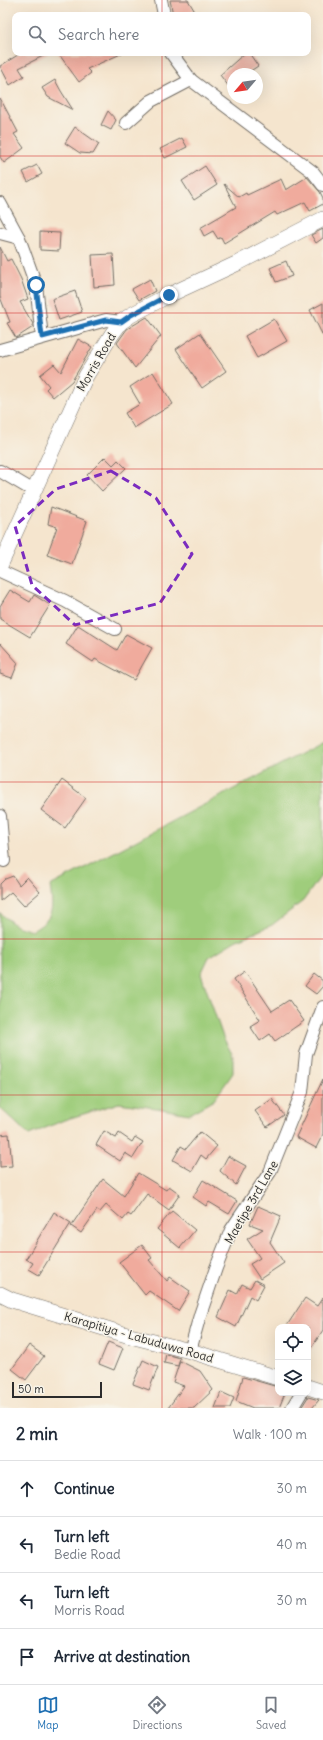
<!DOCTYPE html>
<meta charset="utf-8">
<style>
body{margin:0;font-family:Delius,sans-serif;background:#f2f2f3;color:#1f2937}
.controls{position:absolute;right:12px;bottom:12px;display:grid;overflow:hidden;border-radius:8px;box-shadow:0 4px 16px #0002}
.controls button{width:36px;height:36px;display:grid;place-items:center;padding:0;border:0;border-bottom:1px solid #e0e1e3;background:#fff;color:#1f2937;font:20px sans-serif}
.compass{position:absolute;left:227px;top:68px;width:36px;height:36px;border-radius:50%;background:#fff;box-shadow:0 4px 16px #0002;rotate:241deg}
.scale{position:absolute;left:12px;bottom:10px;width:90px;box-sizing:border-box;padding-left:4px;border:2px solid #2b2b2b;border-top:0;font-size:11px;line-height:14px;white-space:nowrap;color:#2b2b2b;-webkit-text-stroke:3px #f7f3e8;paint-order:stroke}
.stop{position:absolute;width:12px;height:12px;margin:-9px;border:3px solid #1f6fb2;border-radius:50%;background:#fff}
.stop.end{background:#1f6fb2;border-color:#fff;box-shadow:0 1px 4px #0008}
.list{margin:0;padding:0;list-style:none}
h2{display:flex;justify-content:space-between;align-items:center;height:52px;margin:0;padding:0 16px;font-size:17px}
h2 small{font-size:13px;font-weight:400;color:#747a83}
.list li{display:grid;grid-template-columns:26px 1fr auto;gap:12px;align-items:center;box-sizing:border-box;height:56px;padding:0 16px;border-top:1px solid #e0e1e3}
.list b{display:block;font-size:15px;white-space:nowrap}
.list p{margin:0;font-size:13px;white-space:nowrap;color:#747a83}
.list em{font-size:13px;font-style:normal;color:#747a83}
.icon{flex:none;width:22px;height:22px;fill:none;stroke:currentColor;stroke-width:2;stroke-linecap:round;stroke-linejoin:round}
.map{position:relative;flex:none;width:323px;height:1408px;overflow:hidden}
.search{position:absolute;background:#fff;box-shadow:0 4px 16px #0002;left:12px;right:12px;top:12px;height:44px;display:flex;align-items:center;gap:10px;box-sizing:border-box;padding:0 14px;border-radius:8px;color:#747a83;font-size:15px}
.sheet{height:276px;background:#fff}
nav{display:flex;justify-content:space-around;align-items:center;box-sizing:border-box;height:56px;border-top:1px solid #e0e1e3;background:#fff;font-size:11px;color:#747a83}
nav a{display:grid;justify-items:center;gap:2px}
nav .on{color:#1f6fb2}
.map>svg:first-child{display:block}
.green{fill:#9fcd7b;stroke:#657c53}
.building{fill:#f0ab9d}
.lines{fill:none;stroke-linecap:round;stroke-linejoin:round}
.minor-casing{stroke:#726c64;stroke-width:14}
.major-casing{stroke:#726c64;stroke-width:16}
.minor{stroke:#fff;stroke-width:12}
.major{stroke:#fff;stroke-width:15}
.route{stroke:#1f6fb2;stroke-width:5}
.marked{fill:none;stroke:#7b2cbf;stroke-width:3;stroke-dasharray:8 5;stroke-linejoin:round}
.grid{fill:none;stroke:#d62828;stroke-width:1;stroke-opacity:0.55}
.labels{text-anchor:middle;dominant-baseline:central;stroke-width:3;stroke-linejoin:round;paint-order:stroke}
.street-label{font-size:12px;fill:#2b2b2b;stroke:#f7f3e8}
</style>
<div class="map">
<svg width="323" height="1408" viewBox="0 0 323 1408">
<rect width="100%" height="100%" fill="#f7f3e8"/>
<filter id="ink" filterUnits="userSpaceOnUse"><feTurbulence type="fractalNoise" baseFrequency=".025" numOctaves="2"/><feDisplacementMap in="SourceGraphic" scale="8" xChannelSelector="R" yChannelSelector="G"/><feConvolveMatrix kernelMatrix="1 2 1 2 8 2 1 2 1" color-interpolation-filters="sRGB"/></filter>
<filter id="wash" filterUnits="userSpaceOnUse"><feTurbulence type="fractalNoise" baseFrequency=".012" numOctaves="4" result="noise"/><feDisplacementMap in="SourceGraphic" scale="16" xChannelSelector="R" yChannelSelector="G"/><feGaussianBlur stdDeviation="0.9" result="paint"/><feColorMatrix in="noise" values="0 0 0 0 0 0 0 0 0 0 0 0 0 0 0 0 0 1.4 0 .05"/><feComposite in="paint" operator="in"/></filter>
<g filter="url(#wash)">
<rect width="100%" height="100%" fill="#f5e5ce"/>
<path class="green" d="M 323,742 L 323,873 L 303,901 L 272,925 L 235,941 L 209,957 L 201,974 L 223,1037 L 233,1056 L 233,1073 L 214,1100 L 189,1114 L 156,1108 L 119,1103 L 64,1120 L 29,1135 L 0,1108 L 0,913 L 16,926 L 32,931 C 55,918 53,909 50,886 Z"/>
<g id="blocks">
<g class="building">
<polygon points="170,0 188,0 194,10 185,15 173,15"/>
<polygon points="21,53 49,53 19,68 24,76 10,85 0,66"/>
<polygon points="58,53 123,53 87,69 91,73 79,82"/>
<polygon points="245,53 249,53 258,66 246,74 233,74 233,92 220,75"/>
<polygon points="55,80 61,91 73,110 48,97 42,88"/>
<polygon points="0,98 18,132 14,134 24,148 4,163 0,157"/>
<polygon points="108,111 116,120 111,130 101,125"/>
<polygon points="75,127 99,144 93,154 80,153 65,143"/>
<polygon points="182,138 187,147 165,158 160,149"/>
<polygon points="37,165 42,174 28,182 23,172"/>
<polygon points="205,166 217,185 194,200 182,181"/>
<polygon points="307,177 320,192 323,198 323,204 310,211 305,202 277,215 275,212 224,243 221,237 218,239 213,231 204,236 200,228 236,207 224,184 239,197 246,193 247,195 281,179 286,190"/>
<polygon points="323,229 323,238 316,243 311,235"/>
<polygon points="40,232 60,233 59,251 40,250"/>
<polygon points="0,247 7,261 11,259 21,279 28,299 20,302 33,324 33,327 16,338 7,323 10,322 0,297"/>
<polygon points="113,254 115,285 94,287 92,255"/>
<polygon points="286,261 292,276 276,282 270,268"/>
<polygon points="150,279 155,291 139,300 132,289"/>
<polygon points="75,291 82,312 59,320 52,299"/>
<polygon points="323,303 323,336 310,310"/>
<polygon points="147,317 161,336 135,368 117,343 127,329"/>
<polygon points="274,319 287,341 257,358 245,336"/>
<polygon points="200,333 226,371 202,388 176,349"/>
<polygon points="78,339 92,347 72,381 53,397 46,389 49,386 40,375 54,364 61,372"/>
<polygon points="153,372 173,404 134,428 125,413 140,404 130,387"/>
<polygon points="105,457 113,465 118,460 126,468 102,491 87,475"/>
<polygon points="51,507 87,521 72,564 47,555 57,527 48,524"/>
<polygon points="10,590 30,602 34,595 50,605 30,637 0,619 0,606"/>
<polygon points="78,625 117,650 126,634 152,648 134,680 95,659 93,662 66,644"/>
<polygon points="0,643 18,663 12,678 0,674"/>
<polygon points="62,780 86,798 65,828 41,810"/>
<polygon points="13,876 19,885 27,877 40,892 24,906 11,892 0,901 0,884 5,879"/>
<polygon points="245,971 272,1011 289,1000 304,1021 275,1041 270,1034 260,1041 250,1026 260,1020 234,979"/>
<polygon points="314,974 323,981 323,986 316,994 305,986"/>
<polygon points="323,1079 323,1134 316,1148 296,1137"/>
<polygon points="272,1099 284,1115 267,1127 255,1111"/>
<polygon points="104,1131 116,1138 119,1133 132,1142 135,1137 143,1142 133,1158 125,1153 120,1161 96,1145"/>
<polygon points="200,1132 217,1146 206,1159 201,1155 192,1171 173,1160 181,1146 186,1149"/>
<polygon points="9,1134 12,1166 0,1167 0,1135"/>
<polygon points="228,1156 246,1166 236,1185 220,1171"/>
<polygon points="138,1173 166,1190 169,1186 180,1194 169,1210 147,1194 131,1216 128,1214 123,1220 106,1205 100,1212 97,1210 81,1233 71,1226 103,1179 124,1196"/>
<polygon points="203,1180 237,1201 229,1214 209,1202 206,1206 193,1197"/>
<polygon points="258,1206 281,1216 270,1242 284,1263 260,1279 250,1264 260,1258 247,1239 263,1229 250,1224"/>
<polygon points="172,1211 195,1230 180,1248 157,1229"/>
<polygon points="54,1212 71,1223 39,1275 29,1269 33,1263 26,1259"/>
<polygon points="142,1245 152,1258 149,1260 167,1281 170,1277 190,1291 178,1311 149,1291 145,1295 119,1262"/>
<polygon points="255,1280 264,1285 256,1300 250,1296 236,1327 218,1317 230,1290 237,1294 242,1284 250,1288"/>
<polygon points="323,1297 323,1330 308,1353 308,1327 286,1327 305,1298 317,1306"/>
<polygon points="108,1342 123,1348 114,1370 99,1364"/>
<polygon points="29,1345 44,1356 26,1380 12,1369"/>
<polygon points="166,1354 180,1358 178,1366 164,1363"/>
<polygon points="143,1360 158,1367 149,1390 133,1384"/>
<polygon points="180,1361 200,1371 213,1390 194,1408 168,1408 184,1386 173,1382"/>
<polygon points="243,1377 278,1387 278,1393 285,1393 279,1408 253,1408 236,1401"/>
<polygon points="221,1392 234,1398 230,1408 215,1408"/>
<polygon points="308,1397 319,1400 312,1408 301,1408"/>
</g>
</g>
</g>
<g filter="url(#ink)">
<use href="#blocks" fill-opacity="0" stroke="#726c64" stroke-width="1"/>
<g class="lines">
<g class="minor-casing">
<g id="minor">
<polyline points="161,0 164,15"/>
<polyline points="171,53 191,80 313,172 323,185"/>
<polyline points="126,123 151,101 191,80"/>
<polyline points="0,203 19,238 36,285 42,337"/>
<polyline points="0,233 19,238"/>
<polyline points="0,350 106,320 121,322"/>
<polyline points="0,471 34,491"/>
<polyline points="0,571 65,601 115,629"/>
<polyline points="0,816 4,861"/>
<polyline points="190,1351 200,1315 216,1268 231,1230 270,1172 302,1092 306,1054 323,1007"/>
<polyline points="292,1408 301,1393"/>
</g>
</g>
<g class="major-casing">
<g id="major">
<polyline points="0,566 86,376 112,334 121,322 131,315 169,295 238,263 323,219"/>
<polyline points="0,1294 12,1300 130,1336 190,1351 278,1378"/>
<polyline points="308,1387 323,1392"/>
</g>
</g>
<use href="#minor" class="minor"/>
<use href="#major" class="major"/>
</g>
</g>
<g class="lines" filter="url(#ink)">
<polyline class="route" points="36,285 42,337 106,320 121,322 131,315 169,295"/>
</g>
<path class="marked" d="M 111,471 L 156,498 L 192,554 L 160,603 L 75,625 L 32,585 L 15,526 L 56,489 Z"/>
<path class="grid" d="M 162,0 L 162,15M 162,53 L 162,1408M 0,156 L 323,156M 0,313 L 323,313M 0,469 L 323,469M 0,626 L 323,626M 0,782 L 323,782M 0,939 L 323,939M 0,1095 L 323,1095M 0,1252 L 323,1252"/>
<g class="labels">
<g class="street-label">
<text transform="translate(96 362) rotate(-60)">Morris Road</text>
<text transform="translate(251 1202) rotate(-60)">Maetipe 3rd Lane</text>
<text transform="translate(139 1337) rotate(16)">Karapitiya - Labuduwa Road</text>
</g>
</g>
</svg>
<div class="controls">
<button><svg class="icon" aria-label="locate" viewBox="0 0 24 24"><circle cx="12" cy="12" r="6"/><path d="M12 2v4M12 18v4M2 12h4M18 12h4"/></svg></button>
<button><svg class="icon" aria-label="layers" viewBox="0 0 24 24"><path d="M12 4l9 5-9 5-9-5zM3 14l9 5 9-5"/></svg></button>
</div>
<svg class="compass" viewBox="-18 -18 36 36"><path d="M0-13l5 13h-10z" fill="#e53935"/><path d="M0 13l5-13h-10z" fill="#747a83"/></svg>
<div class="scale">50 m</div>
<div class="stop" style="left:36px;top:285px"></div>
<div class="stop end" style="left:169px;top:295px"></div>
<div class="search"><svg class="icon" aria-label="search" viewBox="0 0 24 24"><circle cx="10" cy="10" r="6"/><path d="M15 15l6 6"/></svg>Search here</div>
</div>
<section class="sheet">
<h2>2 min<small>Walk · 100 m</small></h2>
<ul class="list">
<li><svg class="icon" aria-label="ahead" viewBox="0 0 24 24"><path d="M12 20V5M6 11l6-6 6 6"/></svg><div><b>Continue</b></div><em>30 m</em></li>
<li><svg class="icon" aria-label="left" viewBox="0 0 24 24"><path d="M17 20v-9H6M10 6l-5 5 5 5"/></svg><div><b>Turn left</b><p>Bedie Road</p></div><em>40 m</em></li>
<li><svg class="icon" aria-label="left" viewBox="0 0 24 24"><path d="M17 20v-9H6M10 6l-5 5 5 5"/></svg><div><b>Turn left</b><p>Morris Road</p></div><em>30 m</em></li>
<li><svg class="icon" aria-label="arrive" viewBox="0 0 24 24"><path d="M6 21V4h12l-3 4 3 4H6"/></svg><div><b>Arrive at destination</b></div></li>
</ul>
</section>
<nav>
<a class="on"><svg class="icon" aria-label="map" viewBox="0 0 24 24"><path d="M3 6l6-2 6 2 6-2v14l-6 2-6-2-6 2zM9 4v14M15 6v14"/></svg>Map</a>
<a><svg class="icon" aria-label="directions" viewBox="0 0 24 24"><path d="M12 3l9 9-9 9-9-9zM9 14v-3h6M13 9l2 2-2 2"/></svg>Directions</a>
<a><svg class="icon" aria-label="saved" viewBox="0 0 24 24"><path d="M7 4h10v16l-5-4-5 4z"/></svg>Saved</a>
</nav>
